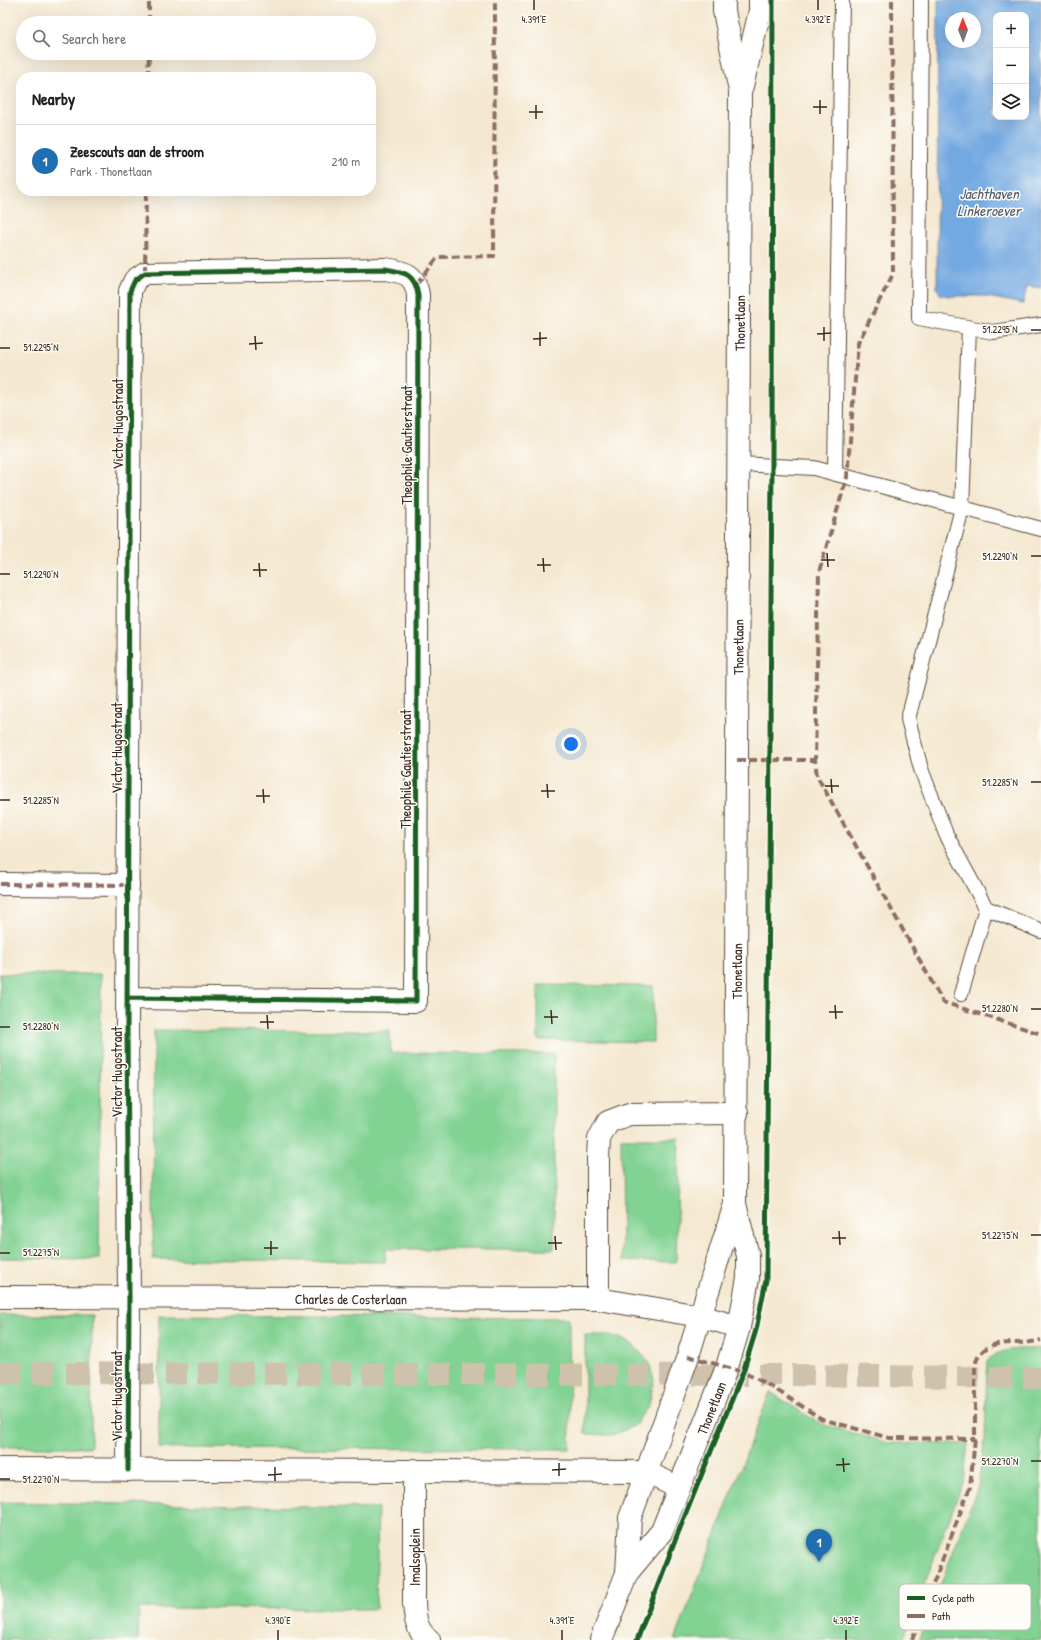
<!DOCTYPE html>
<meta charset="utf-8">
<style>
body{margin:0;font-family:"Patrick Hand",sans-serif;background:#f6f6f6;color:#222}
.controls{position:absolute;right:12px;top:12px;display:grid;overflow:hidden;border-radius:8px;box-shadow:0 4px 16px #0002}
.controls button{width:36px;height:36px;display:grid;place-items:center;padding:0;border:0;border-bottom:1px solid #e0e0e0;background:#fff;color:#222;font:20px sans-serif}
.compass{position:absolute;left:945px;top:12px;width:36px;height:36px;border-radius:50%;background:#fff;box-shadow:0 4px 16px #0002;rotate:359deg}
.you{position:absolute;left:571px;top:744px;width:14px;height:14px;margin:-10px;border:3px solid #fff;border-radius:50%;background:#1a73e8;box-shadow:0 0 0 6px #1a73e833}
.badge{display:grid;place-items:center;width:26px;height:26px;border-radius:50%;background:#1f6fb2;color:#fff;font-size:13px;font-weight:700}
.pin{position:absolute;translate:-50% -33px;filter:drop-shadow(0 1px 2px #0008)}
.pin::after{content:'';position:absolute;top:21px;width:14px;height:12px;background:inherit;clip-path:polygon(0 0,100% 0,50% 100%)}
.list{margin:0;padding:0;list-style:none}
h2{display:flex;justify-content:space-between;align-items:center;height:52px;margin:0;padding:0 16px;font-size:17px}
h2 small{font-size:13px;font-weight:400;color:#767676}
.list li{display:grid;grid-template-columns:26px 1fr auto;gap:12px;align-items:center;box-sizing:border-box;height:72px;padding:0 16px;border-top:1px solid #e0e0e0}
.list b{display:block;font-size:15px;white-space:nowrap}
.list p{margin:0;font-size:13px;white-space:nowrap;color:#767676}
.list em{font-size:13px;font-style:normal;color:#767676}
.icon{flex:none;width:22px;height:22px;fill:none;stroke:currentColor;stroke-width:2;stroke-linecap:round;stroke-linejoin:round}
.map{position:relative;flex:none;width:1041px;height:1640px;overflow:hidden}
.search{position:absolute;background:#fff;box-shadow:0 4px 16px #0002;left:16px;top:16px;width:360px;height:44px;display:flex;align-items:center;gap:10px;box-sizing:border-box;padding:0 14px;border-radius:22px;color:#767676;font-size:15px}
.panel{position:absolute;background:#fff;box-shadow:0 4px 16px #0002;left:16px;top:72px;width:360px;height:124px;border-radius:16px}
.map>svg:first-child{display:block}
.green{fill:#81d293;stroke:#5e7e58}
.water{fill:#73a9e1;stroke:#576a80;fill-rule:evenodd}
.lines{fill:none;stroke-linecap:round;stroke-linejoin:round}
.secondary-tunnel{stroke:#cfc2ac;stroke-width:22;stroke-dasharray:22 11;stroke-linecap:butt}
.lane-casing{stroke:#574639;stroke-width:16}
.street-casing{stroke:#574639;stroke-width:24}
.lane{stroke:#fff;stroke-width:14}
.street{stroke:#fff;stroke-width:22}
.quiet{stroke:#8d6e63;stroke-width:4;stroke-dasharray:8 4;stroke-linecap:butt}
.cycleway-casing{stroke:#fdfcf7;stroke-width:8}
.cycleway{stroke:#1b5e20;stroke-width:5}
.ticks{fill:none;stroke:#3b2a1e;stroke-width:1.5}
.labels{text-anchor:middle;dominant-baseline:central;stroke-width:3;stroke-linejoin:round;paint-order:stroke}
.street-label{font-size:14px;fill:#3b2a1e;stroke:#fdfcf7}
.water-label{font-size:15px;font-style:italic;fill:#515d6c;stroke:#fdfcf7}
.key{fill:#fdfcf7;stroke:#c3bdb6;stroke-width:1}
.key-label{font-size:11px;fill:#3b2a1e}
.ticks-label{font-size:10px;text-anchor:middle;fill:#3b2a1e;stroke:#fdfcf7;stroke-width:3;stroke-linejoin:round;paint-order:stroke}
</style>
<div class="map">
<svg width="1041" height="1640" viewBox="0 0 1041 1640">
<rect width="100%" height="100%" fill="#fdfcf7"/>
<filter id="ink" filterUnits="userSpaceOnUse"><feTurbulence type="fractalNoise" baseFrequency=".025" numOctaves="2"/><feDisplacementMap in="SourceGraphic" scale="8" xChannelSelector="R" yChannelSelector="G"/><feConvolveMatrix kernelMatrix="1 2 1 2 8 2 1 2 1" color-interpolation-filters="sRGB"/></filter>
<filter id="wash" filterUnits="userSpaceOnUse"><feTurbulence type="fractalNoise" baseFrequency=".012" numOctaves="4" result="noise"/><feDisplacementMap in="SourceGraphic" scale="16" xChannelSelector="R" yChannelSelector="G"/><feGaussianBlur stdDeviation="0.9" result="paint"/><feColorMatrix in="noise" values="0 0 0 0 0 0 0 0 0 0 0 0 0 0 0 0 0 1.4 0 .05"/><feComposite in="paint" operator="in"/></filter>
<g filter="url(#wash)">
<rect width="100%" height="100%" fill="#f4e8d0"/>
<g class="green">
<polygon points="0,974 101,974 99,1259 0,1258"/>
<polygon points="538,985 653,986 653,1042 538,1040"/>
<polygon points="154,1030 390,1031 391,1053 554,1054 554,1249 386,1249 385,1262 153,1259"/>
<polygon points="621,1138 679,1138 676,1262 622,1261"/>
<polygon points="0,1315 92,1315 91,1447 0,1447"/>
<polygon points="159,1315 569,1318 570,1449 159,1448"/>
<polygon points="585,1335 611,1335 630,1342 648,1360 654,1380 649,1405 634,1426 612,1435 585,1434"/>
<path d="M 1041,1348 L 1041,1640 L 919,1640 L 978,1487 L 985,1439 L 987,1362 C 998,1346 1024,1350 1041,1348 Z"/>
<polygon points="770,1392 821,1424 889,1443 968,1444 963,1483 903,1640 675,1640"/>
<polygon points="0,1502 378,1508 376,1609 139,1608 138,1640 0,1640"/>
</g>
<path class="water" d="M 938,0 L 1041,0 L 1041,288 L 1027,286 L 1023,304 L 983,296 L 949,296 L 940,294 L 937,288 ZM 996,15 L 1026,15 L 1026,117 L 996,117 ZM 951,18 L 975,18 L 975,42 L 951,42 Z"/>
</g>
<g filter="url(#ink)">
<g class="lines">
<polyline class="secondary-tunnel" points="0,1373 791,1375 1041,1378"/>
<g class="lane-casing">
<g id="lane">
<polyline points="921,0 919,318 993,332 1041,325"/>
<polyline points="969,328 962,508 908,719 921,769 946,834 986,908 1041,931"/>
<polyline points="739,464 814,468 1041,529"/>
<polyline points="835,474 842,0"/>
<polyline points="961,994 986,908"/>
</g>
</g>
<g class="street-casing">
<g id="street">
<polyline points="742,86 760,11 760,0"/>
<polyline points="0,884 128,885"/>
<path d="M 128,998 L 416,1001 L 418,295 C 415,274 405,272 385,269 L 145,273 L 135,280 L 130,291 L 127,1028 L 129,1297 L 128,1470"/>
<path id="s1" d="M 0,1297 L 598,1299 L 700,1316 L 739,1327"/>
<polyline points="598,1299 598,1158 599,1139 608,1122 629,1114 737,1113"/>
<polyline points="0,1469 646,1472 679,1488"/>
<path d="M 414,1470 L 414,1603 C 415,1618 416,1630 429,1640"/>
<polyline points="627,1573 630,1518 688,1356 735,1204"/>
<path id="s2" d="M 601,1640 L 627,1573 L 662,1531 L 727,1367 L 739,1327 L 748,1278 L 748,1256 L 735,1204 L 740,91 L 724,11 L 724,0"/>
</g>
</g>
<use href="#lane" class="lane"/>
<use href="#street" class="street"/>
<g class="quiet">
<polyline points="892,0 893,274 858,343 847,477 819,572 815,760 817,776 943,1002 1041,1034"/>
<polyline points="149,23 149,0"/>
<polyline points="148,77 149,53"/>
<polyline points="145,273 146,191"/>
<polyline points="417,284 438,257 494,256 495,0"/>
<polyline points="737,760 815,760"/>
<polyline points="0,884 128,885"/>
<polyline points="688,1356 743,1372 767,1384 822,1419 889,1438 975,1439"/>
<path d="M 912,1640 L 970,1487 L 975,1439 L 975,1365 C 984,1333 1015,1348 1041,1340"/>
</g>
<g class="cycleway-casing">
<g id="cycleway">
<path d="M 128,998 L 416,1001 L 418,295 C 415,274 405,272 385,269 L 145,273 L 135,280 L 130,291 L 127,1028 L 129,1297 L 128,1470"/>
<polyline points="637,1640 676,1538 743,1372 756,1330 766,1280 772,466 773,0"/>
</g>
</g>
<use href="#cycleway" class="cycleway"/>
</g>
</g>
<path class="ticks" d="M 534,0 L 534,10M 818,0 L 818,10M 820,100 L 820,114M 536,105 L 536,119M 813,107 L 827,107M 529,112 L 543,112M 824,327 L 824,341M 1031,330 L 1041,330M 540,332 L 540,346M 817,334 L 831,333M 255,336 L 256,350M 533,339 L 547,338M 249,344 L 263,343M 0,348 L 10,348M 827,553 L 828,567M 1031,556 L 1041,556M 543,558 L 544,572M 821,560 L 835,560M 259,563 L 260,577M 537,565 L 551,565M 253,570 L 267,570M 0,574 L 10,574M 831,779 L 832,793M 1031,782 L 1041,782M 547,784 L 548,798M 825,786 L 839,786M 263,789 L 264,803M 541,791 L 555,791M 256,796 L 270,796M 0,800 L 10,800M 835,1005 L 836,1019M 1031,1009 L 1041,1009M 551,1010 L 552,1024M 829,1012 L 843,1012M 267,1015 L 268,1029M 544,1017 L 558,1017M 260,1022 L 274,1022M 0,1027 L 10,1027M 839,1231 L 840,1245M 1031,1235 L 1041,1235M 555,1236 L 556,1250M 832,1238 L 846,1238M 271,1241 L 271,1255M 548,1243 L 562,1243M 264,1248 L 278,1248M 0,1253 L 10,1253M 843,1458 L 844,1472M 1031,1461 L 1041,1461M 559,1463 L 559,1476M 836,1465 L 850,1464M 275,1467 L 275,1481M 552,1470 L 566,1469M 268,1475 L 282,1474M 0,1479 L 10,1479M 278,1630 L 278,1640M 562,1630 L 562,1640M 846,1630 L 846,1640"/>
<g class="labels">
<g class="street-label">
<text stroke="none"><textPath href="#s2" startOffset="1351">Thonetlaan</textPath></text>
<text transform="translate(117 424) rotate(-90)">Victor Hugostraat</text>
<text transform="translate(406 445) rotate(-90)">Theophile Gautierstraat</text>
<text stroke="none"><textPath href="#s2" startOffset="1027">Thonetlaan</textPath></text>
<text transform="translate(116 748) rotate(-90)">Victor Hugostraat</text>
<text transform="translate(405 769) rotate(-90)">Theophile Gautierstraat</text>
<text stroke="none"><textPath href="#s2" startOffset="703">Thonetlaan</textPath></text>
<text transform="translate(116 1072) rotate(-90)">Victor Hugostraat</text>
<text stroke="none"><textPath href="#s1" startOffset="351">Charles de Costerlaan</textPath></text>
<text transform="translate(116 1396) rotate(-90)">Victor Hugostraat</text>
<text stroke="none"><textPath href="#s2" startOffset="259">Thonetlaan</textPath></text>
<text transform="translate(414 1557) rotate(-90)">Imalsoplein</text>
</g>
<g class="water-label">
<text x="989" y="193">Jachthaven<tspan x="989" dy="17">Linkeroever</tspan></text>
</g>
</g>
<rect x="899" y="1584" width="132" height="46" rx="6" class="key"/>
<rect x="907" y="1596" width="18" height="4" fill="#1b5e20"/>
<rect x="907" y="1614" width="18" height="4" fill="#8d6e63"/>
<g class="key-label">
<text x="932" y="1602">Cycle path</text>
<text x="932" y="1620">Path</text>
</g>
<g class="ticks-label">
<text x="534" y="23">4.391°E</text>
<text x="818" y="23">4.392°E</text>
<text x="1000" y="333">51.2295°N</text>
<text x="41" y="351">51.2295°N</text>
<text x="1000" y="560">51.2290°N</text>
<text x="41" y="578">51.2290°N</text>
<text x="1000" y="786">51.2285°N</text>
<text x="41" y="804">51.2285°N</text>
<text x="1000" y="1012">51.2280°N</text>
<text x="41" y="1030">51.2280°N</text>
<text x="1000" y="1239">51.2275°N</text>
<text x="41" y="1256">51.2275°N</text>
<text x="1000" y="1465">51.2270°N</text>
<text x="41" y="1483">51.2270°N</text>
<text x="278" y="1624">4.390°E</text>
<text x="562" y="1624">4.391°E</text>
<text x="846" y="1624">4.392°E</text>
</g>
</svg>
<div class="controls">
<button>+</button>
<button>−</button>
<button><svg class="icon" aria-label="layers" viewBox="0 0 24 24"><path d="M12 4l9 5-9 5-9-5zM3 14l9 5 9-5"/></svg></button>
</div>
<svg class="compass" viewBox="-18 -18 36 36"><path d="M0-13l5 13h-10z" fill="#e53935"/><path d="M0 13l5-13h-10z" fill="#767676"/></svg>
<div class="you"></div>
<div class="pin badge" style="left:819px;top:1562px">1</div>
<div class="search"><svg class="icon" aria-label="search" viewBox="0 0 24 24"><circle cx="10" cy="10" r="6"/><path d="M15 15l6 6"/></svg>Search here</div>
<section class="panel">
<h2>Nearby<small></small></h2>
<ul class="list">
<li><span class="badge">1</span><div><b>Zeescouts aan de stroom</b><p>Park · Thonetlaan</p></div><em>210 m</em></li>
</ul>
</section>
</div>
